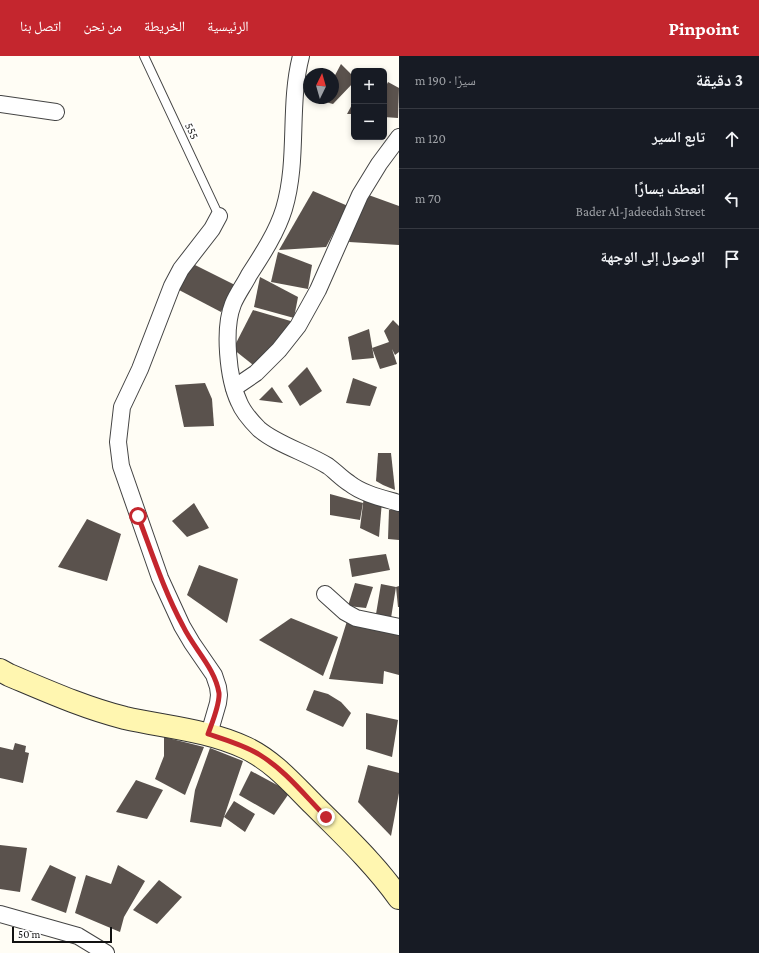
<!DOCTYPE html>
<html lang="ar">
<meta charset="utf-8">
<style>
body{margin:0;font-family:"Crimson Pro","Noto Naskh Arabic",serif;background:#242831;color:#f1f3f6;direction:rtl}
.controls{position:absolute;right:12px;top:12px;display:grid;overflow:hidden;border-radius:6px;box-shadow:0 2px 6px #0003}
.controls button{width:36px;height:36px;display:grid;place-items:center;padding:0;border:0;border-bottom:1px solid #363941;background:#171b24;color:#f1f3f6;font:20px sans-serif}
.compass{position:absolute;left:303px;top:12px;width:36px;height:36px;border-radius:50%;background:#171b24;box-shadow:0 2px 6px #0003;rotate:5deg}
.scale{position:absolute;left:12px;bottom:10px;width:100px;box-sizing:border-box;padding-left:4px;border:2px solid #111;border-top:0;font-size:11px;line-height:14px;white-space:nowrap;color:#111;-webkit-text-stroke:3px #fff;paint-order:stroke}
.stop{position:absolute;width:12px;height:12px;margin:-9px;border:3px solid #c4262e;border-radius:50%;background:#fff}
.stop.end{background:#c4262e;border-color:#fff;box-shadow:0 1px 4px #0008}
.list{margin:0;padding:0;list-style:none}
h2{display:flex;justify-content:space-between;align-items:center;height:52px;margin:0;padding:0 16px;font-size:17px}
h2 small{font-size:13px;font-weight:400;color:#9ea1a6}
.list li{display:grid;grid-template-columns:26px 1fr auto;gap:12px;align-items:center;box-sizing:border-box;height:60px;padding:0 16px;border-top:1px solid #363941}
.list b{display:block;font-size:15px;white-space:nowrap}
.list p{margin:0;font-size:13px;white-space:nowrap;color:#9ea1a6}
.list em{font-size:13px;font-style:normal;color:#9ea1a6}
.icon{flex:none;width:22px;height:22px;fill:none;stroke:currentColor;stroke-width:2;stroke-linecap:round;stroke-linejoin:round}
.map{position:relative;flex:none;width:399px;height:897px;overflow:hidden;direction:ltr}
header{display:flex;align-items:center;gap:24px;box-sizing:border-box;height:56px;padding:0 20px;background:#c4262e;color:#fff}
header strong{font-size:19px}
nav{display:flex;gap:22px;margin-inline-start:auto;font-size:14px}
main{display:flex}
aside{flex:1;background:#171b24}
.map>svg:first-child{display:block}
.building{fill:#5a524d}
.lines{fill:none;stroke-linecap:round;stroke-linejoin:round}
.service-casing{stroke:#444;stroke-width:10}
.minor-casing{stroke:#444;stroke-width:18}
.secondary-casing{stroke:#333;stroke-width:24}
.service{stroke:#fff;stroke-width:8}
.minor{stroke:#fff;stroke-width:16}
.secondary{stroke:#fff6b0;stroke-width:22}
.route{stroke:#c4262e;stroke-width:5}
.labels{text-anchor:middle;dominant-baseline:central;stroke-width:4;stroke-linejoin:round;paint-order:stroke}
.street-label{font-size:12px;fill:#111;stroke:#fff}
</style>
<header>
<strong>Pinpoint</strong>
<nav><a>الرئيسية</a><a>الخريطة</a><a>من نحن</a><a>اتصل بنا</a></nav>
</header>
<main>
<aside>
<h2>3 دقيقة<small>سيرًا · 190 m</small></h2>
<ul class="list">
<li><svg class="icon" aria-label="ahead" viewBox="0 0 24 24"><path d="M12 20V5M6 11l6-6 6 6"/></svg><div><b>تابع السير</b></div><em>120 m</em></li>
<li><svg class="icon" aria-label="left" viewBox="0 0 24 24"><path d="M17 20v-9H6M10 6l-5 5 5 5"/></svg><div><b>انعطف يسارًا</b><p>Bader Al-Jadeedah Street</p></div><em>70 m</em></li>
<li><svg class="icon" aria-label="arrive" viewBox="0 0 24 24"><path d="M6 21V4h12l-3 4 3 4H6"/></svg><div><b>الوصول إلى الوجهة</b></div></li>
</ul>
</aside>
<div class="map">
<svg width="399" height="897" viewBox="0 0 399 897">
<rect width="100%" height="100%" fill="#fffdf5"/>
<g class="building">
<polygon points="341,8 354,21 354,26 333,48 322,45 324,42 333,42 333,23"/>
<polygon points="388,26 399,32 398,62 384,61 384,34"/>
<polygon points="354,45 354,58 347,58"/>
<polygon points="313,135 348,150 326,191 279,194"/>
<polygon points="363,137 399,150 399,189 349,186"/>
<polygon points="278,196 312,209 308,233 271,226"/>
<polygon points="193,208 235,229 221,256 179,234"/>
<polygon points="260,221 298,241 294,262 254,251"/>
<polygon points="253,254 294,266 257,312 233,293"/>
<polygon points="393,264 399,270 399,296 395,299 392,293 397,308 380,313 372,292 389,286 384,275"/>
<polygon points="369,273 374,302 352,304 348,281"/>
<polygon points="307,311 322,335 300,350 288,330"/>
<polygon points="353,322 377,331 370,350 346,347"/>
<polygon points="205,327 212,343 214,370 184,371 175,329"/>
<polygon points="272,331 283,347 259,344"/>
<polygon points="378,397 391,397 395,434 383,429 376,425"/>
<polygon points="330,438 363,447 360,464 330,459"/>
<polygon points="364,440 382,445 379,481 360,472"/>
<polygon points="194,447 209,472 187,481 172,465"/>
<polygon points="389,454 399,454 399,484 388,483"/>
<polygon points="87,463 121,478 107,525 58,511"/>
<polygon points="386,498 390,514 352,521 349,503"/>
<polygon points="199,509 238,523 227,567 187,539"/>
<polygon points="355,527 373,531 366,552 348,550"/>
<polygon points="381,528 396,531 399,530 399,551 398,551 396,531 391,562 376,558"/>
<polygon points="291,562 338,581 323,620 259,584"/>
<polygon points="347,565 399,579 399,619 384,615 383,628 329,623"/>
<polygon points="314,634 328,638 341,646 351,657 343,671 306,654"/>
<polygon points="366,657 398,664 392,701 366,693"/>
<polygon points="164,681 204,691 185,739 155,723 164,700"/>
<polygon points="15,687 26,690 25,696 29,697 23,727 0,722 0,691 13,694"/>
<polygon points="210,692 243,705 224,761 234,745 255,758 245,776 224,761 221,771 190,766 195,734"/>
<polygon points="368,709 399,717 399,737 391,780 358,746"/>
<polygon points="251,715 290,736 274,759 239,739"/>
<polygon points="136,724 163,734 147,763 116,756"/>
<polygon points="0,789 27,792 20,836 0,833"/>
<polygon points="50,809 76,821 66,857 31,844"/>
<polygon points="118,809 145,825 124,861 120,876 75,857 86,819 111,828"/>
<polygon points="159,824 182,841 157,868 133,854"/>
</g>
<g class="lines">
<g class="service-casing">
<polyline id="service" points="144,0 219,160"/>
</g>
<g class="minor-casing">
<g id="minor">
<path d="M 301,0 C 288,50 299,103 284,153 C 277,176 262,199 249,219 C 244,229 237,238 233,248 C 223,273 228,323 239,346 C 243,356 251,365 259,373 C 276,388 307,397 328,410 C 335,415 341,422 349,427 C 363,438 382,442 399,447"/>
<polyline points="0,48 56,56"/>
<polyline points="234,332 256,317 279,294 298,270 318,234 360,139 379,108 399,81"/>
<polyline points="325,538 345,556 356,562 399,571"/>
<polyline points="209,678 218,647 219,639 218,631 214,619 192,587 182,570 160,522 121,410 118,386 122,351 140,313 172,230 181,213 212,173 219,160"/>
<polyline points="0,858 78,880 106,897"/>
</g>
</g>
<g class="secondary-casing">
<path id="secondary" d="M 0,614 L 9,619 C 47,635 85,652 125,662 C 165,671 208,674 246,692 C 273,705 292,727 313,748 C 343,778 374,807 399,842"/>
</g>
<use href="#service" class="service"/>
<use href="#minor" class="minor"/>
<use href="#secondary" class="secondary"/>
</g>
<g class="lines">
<path class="route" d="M 138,460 C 152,497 164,535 183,570 C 194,593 215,612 219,637 C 220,648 212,667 208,678 C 226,684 244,689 260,699 C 285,714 306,741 326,761"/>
</g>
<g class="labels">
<g class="street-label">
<text transform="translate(192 75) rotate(65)">555</text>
</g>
</g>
</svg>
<div class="controls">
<button>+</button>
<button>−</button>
</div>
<svg class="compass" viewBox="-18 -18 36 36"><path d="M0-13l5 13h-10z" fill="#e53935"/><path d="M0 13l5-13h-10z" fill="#9ea1a6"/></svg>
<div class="scale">50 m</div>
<div class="stop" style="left:138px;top:460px"></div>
<div class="stop end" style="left:326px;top:761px"></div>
</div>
</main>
